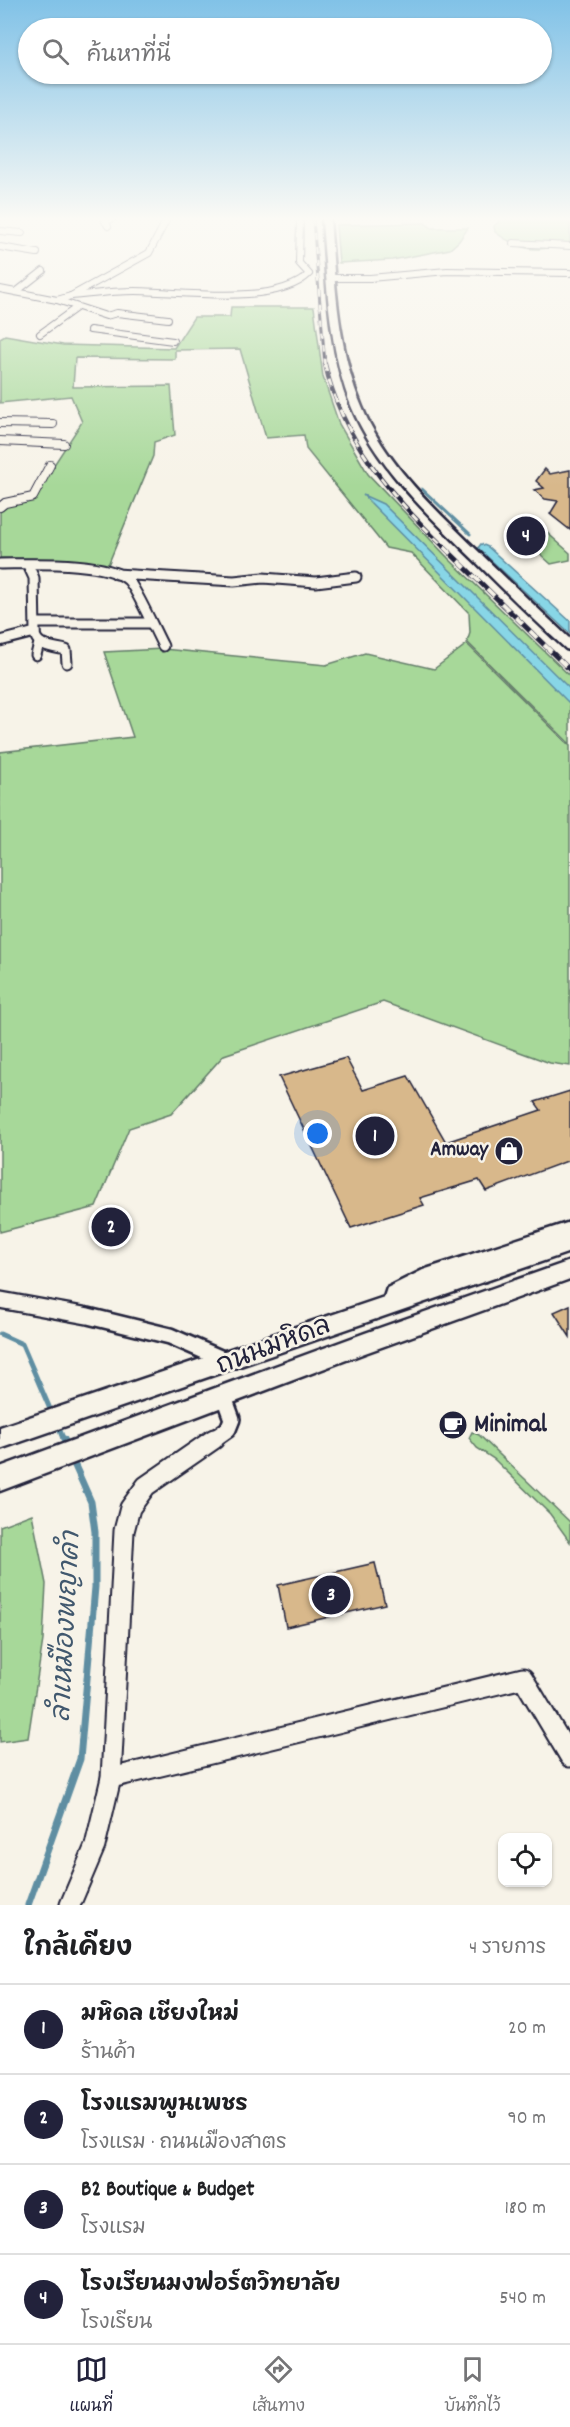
<!DOCTYPE html>
<html lang="th">
<meta charset="utf-8">
<style>
body{margin:0;font-family:Dekko,"Playpen Sans Thai",sans-serif;background:#f2f2f2;color:#202124}
.controls{position:absolute;right:18px;bottom:18px;display:grid;overflow:hidden;border-radius:12px;box-shadow:0 2px 4px #0004}
.controls button{width:54px;height:54px;display:grid;place-items:center;padding:0;border:0;border-bottom:2px solid #e0e0e0;background:#fff;color:#202124;font:30px sans-serif}
.you{position:absolute;left:318px;top:1134px;width:21px;height:21px;margin:-15px;border:4px solid #fff;border-radius:50%;background:#1a73e8;box-shadow:0 0 0 9px #1a73e833}
.badge{display:grid;place-items:center;width:39px;height:39px;border-radius:50%;background:#22223b;color:#fff;font-size:20px;font-weight:700}
.pin{position:absolute;translate:-50% -50%;border:3px solid #fff;box-shadow:0 2px 6px #0006}
.list{margin:0;padding:0;list-style:none}
h2{display:flex;justify-content:space-between;align-items:center;height:78px;margin:0;padding:0 24px;font-size:26px}
h2 small{font-size:20px;font-weight:400;color:#757577}
.list li{display:grid;grid-template-columns:39px 1fr auto;gap:18px;align-items:center;box-sizing:border-box;height:90px;padding:0 24px;border-top:2px solid #e0e0e0}
.list b{display:block;font-size:22px;white-space:nowrap}
.list p{margin:0;font-size:20px;white-space:nowrap;color:#757577}
.list em{font-size:20px;font-style:normal;color:#757577}
.icon{flex:none;width:33px;height:33px;fill:none;stroke:currentColor;stroke-width:2;stroke-linecap:round;stroke-linejoin:round}
.map{position:relative;flex:none;width:570px;height:1905px;overflow:hidden}
.search{position:absolute;background:#fff;box-shadow:0 2px 4px #0004;left:18px;right:18px;top:18px;height:66px;display:flex;align-items:center;gap:15px;box-sizing:border-box;padding:0 21px;border-radius:33px;color:#757577;font-size:22px}
.sheet{height:438px;background:#fff}
nav{display:flex;justify-content:space-around;align-items:center;box-sizing:border-box;height:84px;border-top:2px solid #e0e0e0;background:#fff;font-size:16px;color:#757577}
nav a{display:grid;justify-items:center;gap:3px}
nav .on{color:#22223b}
.map>svg:first-child{display:block}
.green{fill:#a7d899;stroke:#647d6a;stroke-width:1.5}
.water{fill:#88d6e6;stroke:#5f8ea2;stroke-width:1.5}
.lines{fill:none;stroke-linecap:round;stroke-linejoin:round}
.stream-far2{stroke:#5f8ea2;stroke-width:3}
.stream-far1{stroke:#5f8ea2;stroke-width:5}
.stream{stroke:#5f8ea2;stroke-width:7}
.building{fill:#d8b88b;stroke:#22223b;stroke-width:1.5}
.street-far4-casing{stroke:#22223b;stroke-width:8}
.street-far3-casing{stroke:#22223b;stroke-width:10}
.street-far2-casing{stroke:#22223b;stroke-width:13}
.street-far1-casing{stroke:#22223b;stroke-width:20}
.street-casing{stroke:#22223b;stroke-width:23}
.secondary-casing{stroke:#22223b;stroke-width:5}
.street-far4{stroke:#f7f3e8;stroke-width:6}
.street-far3{stroke:#f7f3e8;stroke-width:8}
.street-far2{stroke:#f7f3e8;stroke-width:9}
.street-far1{stroke:#f7f3e8;stroke-width:15}
.street{stroke:#f7f3e8;stroke-width:19}
.secondary{fill:#f7f3e8;fill-rule:evenodd}
.rail-far2-casing{stroke:#22223b;stroke-width:3}
.rail-far1-casing{stroke:#22223b;stroke-width:4.5}
.rail-casing{stroke:#22223b;stroke-width:5}
.rail-far2{stroke:#f7f3e8;stroke-width:2;stroke-dasharray:7;stroke-linecap:butt}
.rail-far1{stroke:#f7f3e8;stroke-width:3;stroke-dasharray:8;stroke-linecap:butt}
.rail{stroke:#f7f3e8;stroke-width:4;stroke-dasharray:10;stroke-linecap:butt}
.labels{text-anchor:middle;dominant-baseline:central;stroke-width:5;stroke-linejoin:round;paint-order:stroke}
.poi-label{font-size:21px;font-weight:bold;fill:#22223b;stroke:#f7f3e8;text-anchor:end}
.near-street-label{font-size:26px;fill:#22223b;stroke:#f7f3e8}
.near-poi-label{font-size:26px;font-weight:bold;fill:#22223b;stroke:#f7f3e8;text-anchor:start}
.near-water-label{font-size:27px;font-style:italic;fill:#41586e;stroke:#f7f3e8}
</style>
<div class="map">
<svg width="570" height="1905" viewBox="0 0 570 1905">
<rect width="100%" height="100%" fill="#f7f3e8"/>
<filter id="ink" filterUnits="userSpaceOnUse"><feTurbulence type="fractalNoise" baseFrequency=".0167" numOctaves="2"/><feDisplacementMap in="SourceGraphic" scale="12" xChannelSelector="R" yChannelSelector="G"/><feConvolveMatrix kernelMatrix="1 2 1 2 8 2 1 2 1" color-interpolation-filters="sRGB"/></filter>
<g filter="url(#ink)">
<g class="green">
<path d="M 502,219 L 570,219 L 570,247 C 553,244 550,250 536,249 C 522,249 505,240 495,232 L 494,226 Z"/>
<polygon points="425,223 432,228 468,228 459,241 450,249 392,260 339,263 336,225"/>
<polygon points="231,307 314,307 323,377 339,424 368,474 449,559 570,676 570,744 467,642 470,633 469,613 411,553 386,548 306,449 304,435 266,438 240,349 175,350 175,359 75,358 73,387 171,386 175,435 154,442 153,456 108,565 0,558 0,512 9,504 31,500 82,422 71,396 0,403 0,338 5,335 63,345 174,348 194,317 230,317"/>
<polygon points="544,530 570,553 570,560 551,564 520,536"/>
<polygon points="467,644 570,746 570,1066 550,1063 383,1002 224,1055 171,1114 129,1128 96,1207 0,1232 0,752 133,737 104,652 163,649 326,665 365,653 434,669"/>
<polygon points="472,1432 479,1435 570,1522 570,1542 550,1514 494,1459 477,1448 469,1438"/>
<polygon points="32,1514 46,1584 43,1640 28,1738 0,1742 0,1526"/>
</g>
<g class="water">
<polygon points="363,495 383,504 570,689 570,704"/>
<polygon points="481,544 488,547 570,621 570,634 478,548"/>
</g>
<g class="lines">
<polyline class="stream-far2" points="422,489 470,534"/>
<g class="stream-far1">
<polyline points="0,1334 22,1344 53,1416"/>
<polyline points="57,1423 64,1441"/>
</g>
<g class="stream">
<polyline points="64,1439 68,1449"/>
<polyline points="28,1905 80,1759 95,1587 95,1532 91,1502 72,1459"/>
</g>
</g>
<g class="building">
<polygon points="545,469 550,474 570,470 570,530 550,514 558,501 545,499 534,490 544,488 536,481"/>
<polygon points="346,1058 363,1090 408,1076 446,1142 541,1110 535,1102 570,1091 570,1160 486,1191 479,1180 420,1198 424,1205 351,1228 279,1077"/>
<polygon points="570,1305 570,1337 554,1312"/>
<polygon points="451,1414 464,1422 455,1436 442,1428"/>
<polygon points="375,1563 385,1604 286,1627 278,1585"/>
</g>
<g class="lines">
<g class="street-far4-casing">
<g id="street-far4">
<polyline points="108,226 105,221 112,219"/>
<polyline points="0,231 22,233"/>
<polyline points="513,243 570,246"/>
<polyline points="0,247 37,253"/>
<polyline points="330,278 370,278 447,271 570,273"/>
<polyline points="0,289 57,300 71,296 149,253 167,219"/>
<polyline points="16,292 43,271"/>
<path d="M 71,296 C 92,294 114,291 135,291 C 179,291 276,307 309,274 L 299,263 L 300,219"/>
<polyline points="57,300 106,316 117,313 168,319"/>
<polyline points="90,330 173,341"/>
<polyline points="40,334 76,308"/>
</g>
</g>
<g class="street-far3-casing">
<g id="street-far3">
<polyline points="0,423 53,424"/>
<polyline points="0,441 64,444"/>
<polyline points="0,507 5,503 33,497 50,465"/>
</g>
</g>
<g class="street-far2-casing">
<g id="street-far2">
<path d="M 0,564 C 29,564 107,560 128,580 C 136,588 156,633 163,646"/>
<polyline points="116,574 234,581 263,578 316,582 356,577"/>
<polyline points="37,623 151,623"/>
<path d="M 35,632 C 35,647 54,647 66,650 L 67,663"/>
<polyline points="0,641 35,632 34,578 28,565"/>
<polyline points="36,655 39,643"/>
</g>
</g>
<g class="street-far1-casing">
<g id="street-far1">
<polyline points="0,1300 88,1316 170,1336 227,1361"/>
<polyline points="211,1441 228,1429 232,1419 224,1397"/>
</g>
</g>
<g class="street-casing">
<g id="street">
<polyline points="111,1778 523,1678 570,1757"/>
<polyline points="70,1905 95,1846 111,1778 124,1531 130,1508 146,1486 214,1439"/>
</g>
</g>
<g class="secondary-casing">
<g id="secondary">
<path d="M 322,219 L 330,219 C 335,282 337,348 362,407 C 386,465 437,511 481,554 C 511,583 540,611 570,639 L 570,650 L 566,649 C 534,620 504,590 474,560 C 428,515 377,467 352,408 C 328,349 327,282 322,219 Z"/>
<polygon points="570,1222 570,1252 0,1449 0,1427 384,1297 387,1288 423,1270"/>
<polygon points="570,1261 570,1279 365,1353 0,1491 0,1467 365,1333"/>
</g>
</g>
<use href="#street-far4" class="street-far4"/>
<use href="#street-far3" class="street-far3"/>
<use href="#street-far2" class="street-far2"/>
<use href="#street-far1" class="street-far1"/>
<use href="#street" class="street"/>
<use href="#secondary" class="secondary"/>
<g class="rail-far2-casing">
<polyline id="rail-far2" points="313,219 325,365"/>
</g>
<g class="rail-far1-casing">
<path id="rail-far1" d="M 325,364 C 342,439 391,496 445,548"/>
</g>
<g class="rail-casing">
<polyline id="rail" points="444,547 570,670"/>
</g>
<use href="#rail-far2" class="rail-far2"/>
<use href="#rail-far1" class="rail-far1"/>
<use href="#rail" class="rail"/>
</g>
</g>
<linearGradient id="sky" x2="0" y2="1"><stop stop-color="#81c2e7"/><stop offset="0.45" stop-color="#fbfaf5"/><stop offset="1" stop-color="#fbfaf5" stop-opacity="0"/></linearGradient>
<rect width="570" height="486" fill="url(#sky)"/>
<defs>
<g id="shop-disc" transform="scale(1.5)"><circle r="9.5" fill="#22223b" stroke="#f7f3e8"/><path d="M-5-2.5h2.3a2.7 3.5 0 0 1 5.4 0H5L5.5 6h-11ZM-1.5-2.5h3a1.5 2.3 0 0 0-3 0Z" fill="#fff"/></g>
<g id="cafe-disc" transform="scale(1.5)"><circle r="9.5" fill="#22223b" stroke="#f7f3e8"/><path d="M-5.5-4.5H6V0H3Q3 3.5 0 3.5H-2.5Q-5.5 3.5-5.5 0ZM3-3.2v2h1.7v-2ZM-6 4.5H4V6H-6Z" fill="#fff"/></g>
</defs>
<g fill-rule="evenodd">
<use href="#shop-disc" x="509" y="1151"/>
<use href="#cafe-disc" x="453" y="1425"/>
</g>
<g class="labels">
<g class="poi-label">
<text x="488" y="1151">Amway</text>
</g>
<g class="near-street-label">
<text transform="translate(274 1347) rotate(-21)">ถนนมหิดล</text>
</g>
<g class="near-poi-label">
<text x="474" y="1425">Minimal</text>
</g>
<g class="near-water-label">
<text transform="translate(68 1627) rotate(-87)">ลำเหมืองพญาคำ</text>
</g>
</g>
</svg>
<div class="controls">
<button><svg class="icon" aria-label="locate" viewBox="0 0 24 24"><circle cx="12" cy="12" r="6"/><path d="M12 2v4M12 18v4M2 12h4M18 12h4"/></svg></button>
</div>
<div class="you"></div>
<div class="pin badge" style="left:375px;top:1136px">1</div>
<div class="pin badge" style="left:111px;top:1227px">2</div>
<div class="pin badge" style="left:331px;top:1595px">3</div>
<div class="pin badge" style="left:526px;top:536px">4</div>
<div class="search"><svg class="icon" aria-label="search" viewBox="0 0 24 24"><circle cx="10" cy="10" r="6"/><path d="M15 15l6 6"/></svg>ค้นหาที่นี่</div>
</div>
<section class="sheet">
<h2>ใกล้เคียง<small>4 รายการ</small></h2>
<ul class="list">
<li><span class="badge">1</span><div><b>มหิดล เชียงใหม่</b><p>ร้านค้า</p></div><em>20 m</em></li>
<li><span class="badge">2</span><div><b>โรงแรมพูนเพชร</b><p>โรงแรม · ถนนเมืองสาตร</p></div><em>90 m</em></li>
<li><span class="badge">3</span><div><b>B2 Boutique &amp; Budget</b><p>โรงแรม</p></div><em>180 m</em></li>
<li><span class="badge">4</span><div><b>โรงเรียนมงฟอร์ตวิทยาลัย</b><p>โรงเรียน</p></div><em>540 m</em></li>
</ul>
</section>
<nav>
<a class="on"><svg class="icon" aria-label="map" viewBox="0 0 24 24"><path d="M3 6l6-2 6 2 6-2v14l-6 2-6-2-6 2zM9 4v14M15 6v14"/></svg>แผนที่</a>
<a><svg class="icon" aria-label="directions" viewBox="0 0 24 24"><path d="M12 3l9 9-9 9-9-9zM9 14v-3h6M13 9l2 2-2 2"/></svg>เส้นทาง</a>
<a><svg class="icon" aria-label="saved" viewBox="0 0 24 24"><path d="M7 4h10v16l-5-4-5 4z"/></svg>บันทึกไว้</a>
</nav>
